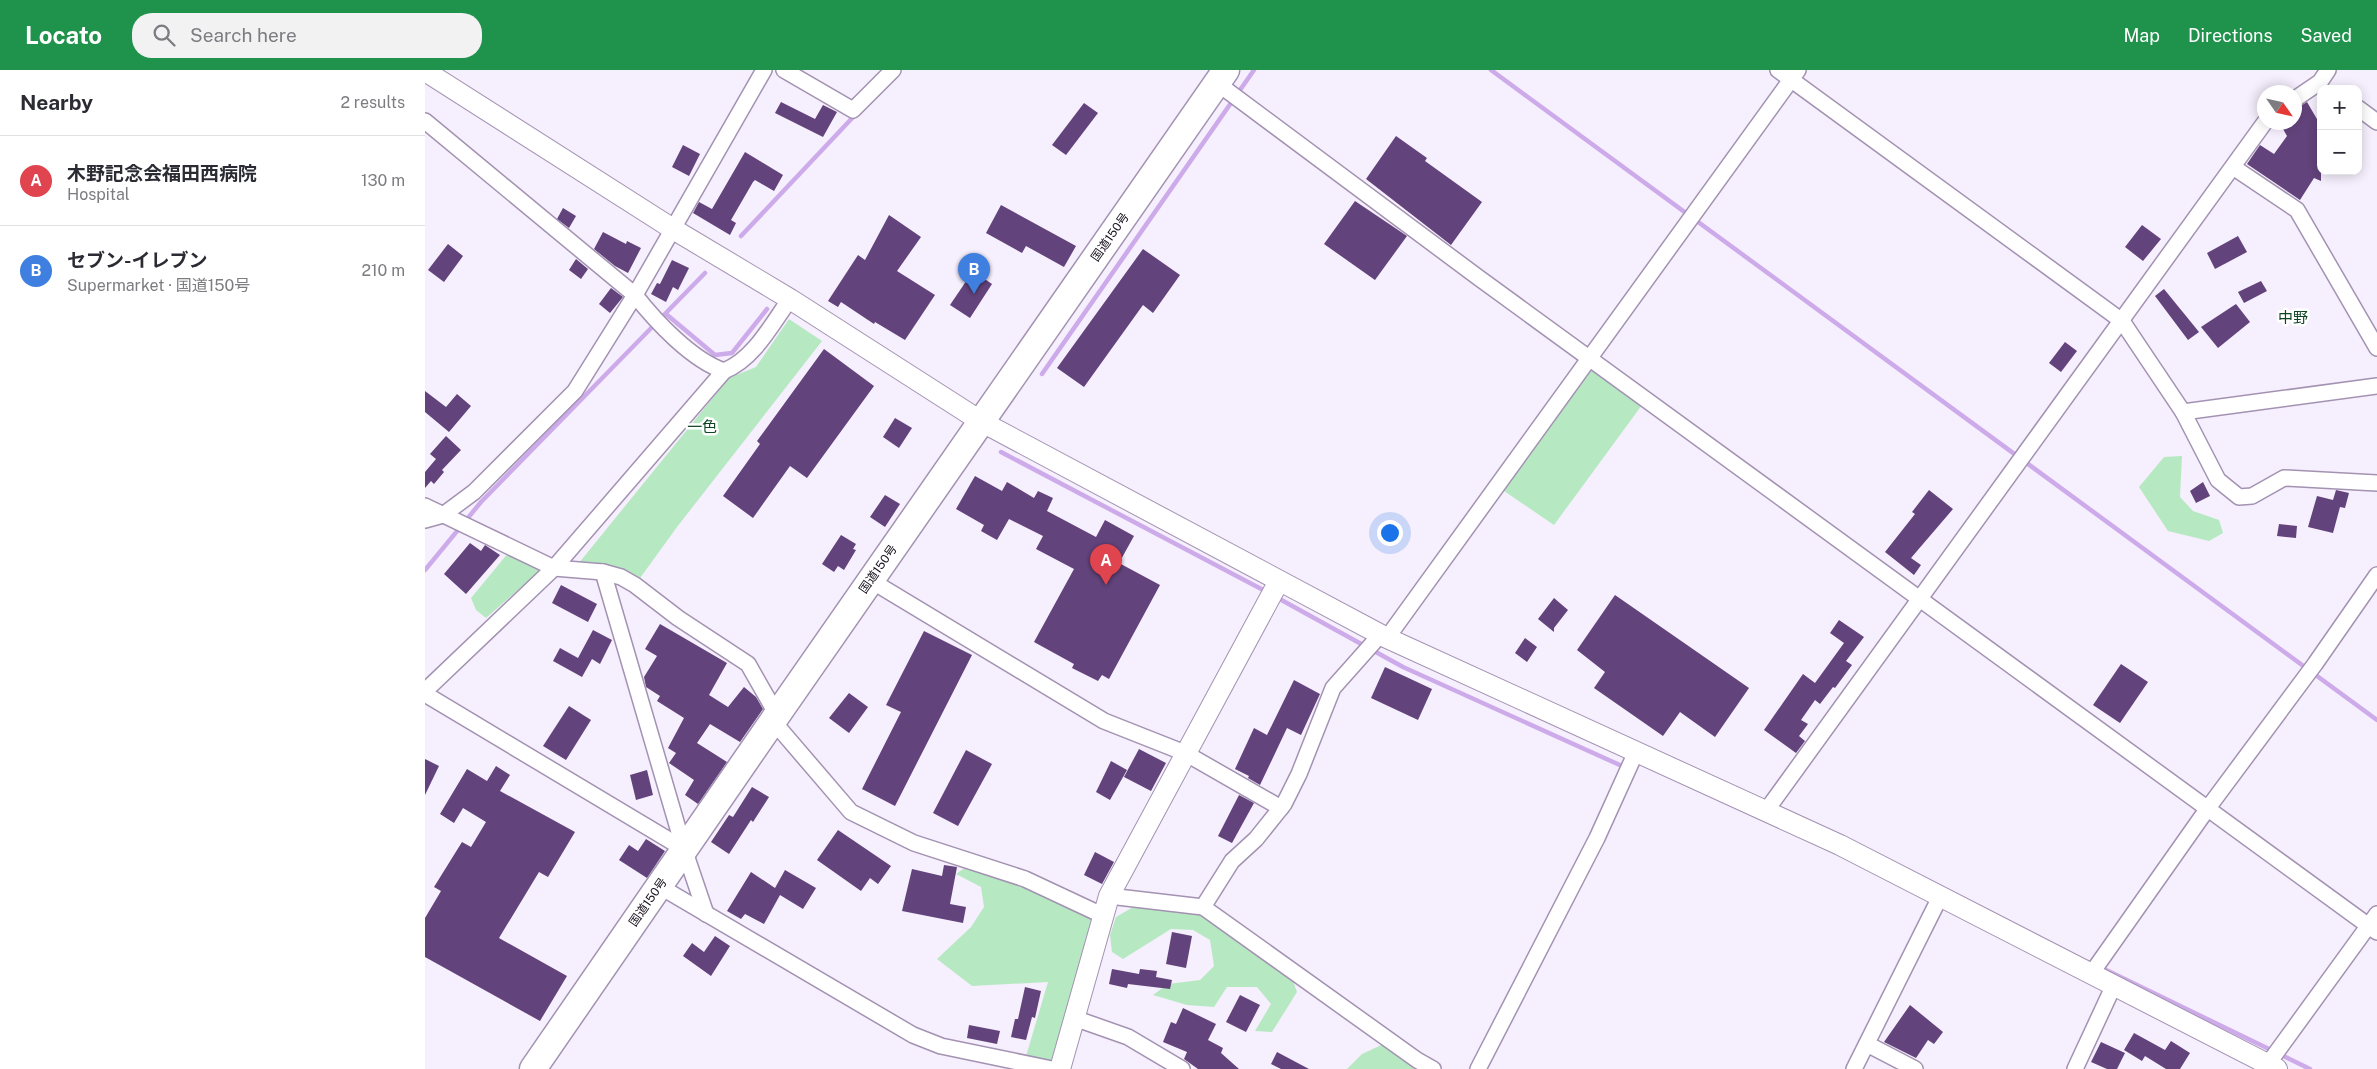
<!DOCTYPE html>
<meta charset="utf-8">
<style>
body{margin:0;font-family:"Public Sans","Noto Sans JP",sans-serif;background:#f2f2f3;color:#2b2b33}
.controls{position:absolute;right:15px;top:15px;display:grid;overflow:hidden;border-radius:10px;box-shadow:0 2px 12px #0003}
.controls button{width:45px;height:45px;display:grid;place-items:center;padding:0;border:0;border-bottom:1px solid #e1e1e2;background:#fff;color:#2b2b33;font:25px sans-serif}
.compass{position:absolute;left:1832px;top:15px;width:45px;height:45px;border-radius:50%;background:#fff;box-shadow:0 2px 12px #0003;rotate:124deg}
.you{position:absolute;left:964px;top:462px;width:18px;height:18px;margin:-12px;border:4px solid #fff;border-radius:50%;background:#1a73e8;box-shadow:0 0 0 8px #1a73e833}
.badge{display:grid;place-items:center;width:32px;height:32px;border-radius:50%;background:#1f924c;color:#fff;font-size:16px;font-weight:700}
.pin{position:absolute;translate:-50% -41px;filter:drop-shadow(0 1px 2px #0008)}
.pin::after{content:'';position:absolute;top:26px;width:18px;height:15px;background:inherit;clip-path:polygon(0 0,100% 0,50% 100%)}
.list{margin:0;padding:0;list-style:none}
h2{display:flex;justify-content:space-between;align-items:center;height:65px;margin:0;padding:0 20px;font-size:21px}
h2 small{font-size:16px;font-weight:400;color:#7c7c81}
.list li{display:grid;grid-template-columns:32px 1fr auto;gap:15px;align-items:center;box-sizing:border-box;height:90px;padding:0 20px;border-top:1px solid #e1e1e2}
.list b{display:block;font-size:19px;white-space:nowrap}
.list p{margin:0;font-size:16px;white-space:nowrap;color:#7c7c81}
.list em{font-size:16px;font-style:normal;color:#7c7c81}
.icon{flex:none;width:28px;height:28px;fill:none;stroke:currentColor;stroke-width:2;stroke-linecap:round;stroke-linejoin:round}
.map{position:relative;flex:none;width:1952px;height:999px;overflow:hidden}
header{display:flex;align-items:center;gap:30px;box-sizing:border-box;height:70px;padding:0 25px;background:#1f924c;color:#fff}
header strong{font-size:24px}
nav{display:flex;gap:28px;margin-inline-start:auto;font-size:18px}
.search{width:350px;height:45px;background:#f2f2f3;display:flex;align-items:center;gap:12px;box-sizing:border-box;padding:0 18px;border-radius:20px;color:#7c7c81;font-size:19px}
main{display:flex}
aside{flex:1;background:#fff}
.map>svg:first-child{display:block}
.green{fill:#b6e9c2}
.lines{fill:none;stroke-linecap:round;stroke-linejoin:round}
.stream{stroke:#cdabea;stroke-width:4.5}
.building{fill:#62437b}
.minor-casing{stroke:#a392b2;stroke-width:18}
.tertiary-casing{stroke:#a392b2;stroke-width:22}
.trunk-casing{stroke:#a392b2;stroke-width:29}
.minor{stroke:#fff;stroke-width:15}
.tertiary{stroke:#fff;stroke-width:20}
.trunk{stroke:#fff;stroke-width:26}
.labels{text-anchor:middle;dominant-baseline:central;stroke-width:5;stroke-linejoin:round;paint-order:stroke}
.street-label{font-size:12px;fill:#16101b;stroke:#fff}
.quarter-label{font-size:15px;fill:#0f4422;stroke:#fff}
</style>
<header>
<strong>Locato</strong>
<div class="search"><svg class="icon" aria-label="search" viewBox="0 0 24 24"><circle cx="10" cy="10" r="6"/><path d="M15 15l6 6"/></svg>Search here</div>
<nav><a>Map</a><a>Directions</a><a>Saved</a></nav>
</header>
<main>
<aside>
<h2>Nearby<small>2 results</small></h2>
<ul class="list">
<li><span class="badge" style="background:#e0444e">A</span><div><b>木野記念会福田西病院</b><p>Hospital</p></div><em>130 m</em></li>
<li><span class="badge" style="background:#3f7fe0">B</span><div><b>セブン-イレブン</b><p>Supermarket · 国道150号</p></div><em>210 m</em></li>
</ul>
</aside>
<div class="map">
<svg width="1952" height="999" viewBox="0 0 1952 999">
<rect width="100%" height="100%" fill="#f6effd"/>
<g class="green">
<polygon points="364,249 397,271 252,457 210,515 149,499 304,308 331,297"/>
<polygon points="1166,298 1217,335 1129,455 1079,421"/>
<polygon points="1757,386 1755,427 1768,441 1794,450 1798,463 1784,471 1743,461 1714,417 1739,387"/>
<polygon points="84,482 117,499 61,548 51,540 46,528"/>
<polygon points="548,792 677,852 635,999 599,993 623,912 547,916 512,889 546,857 559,837 556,817 531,804"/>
<polygon points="722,829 778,837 864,900 872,922 847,962 830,961 846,934 832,917 802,917 789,937 762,935 728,925 743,914 775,910 789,896 785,870 768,860 746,859 698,889 687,882 685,865 691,847"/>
<polygon points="965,971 1008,999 922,999 937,984"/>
</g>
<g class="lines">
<g class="stream">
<polyline points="1066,0 1952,650"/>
<polyline points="316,166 431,44"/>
<polyline points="241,244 290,285 307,283 342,239"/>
<polyline points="617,304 829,0"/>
<polyline points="576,382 842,522"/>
<polyline points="0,500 56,432 280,203"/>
<polyline points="851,527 978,597 1197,696 1200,694"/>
<polyline points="1675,897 1885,999"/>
</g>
</g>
<g class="building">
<polygon points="356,32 390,49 398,35 412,42 398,67 350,43"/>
<polygon points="1882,32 1896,56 1896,111 1889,108 1875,130 1822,94 1835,75 1849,84 1862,66 1854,52 1870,52 1870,39"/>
<polygon points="659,33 673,43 641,85 627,75"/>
<polygon points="971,66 1002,88 1000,91 1057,132 1026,175 941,109"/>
<polygon points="258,75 275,84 264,106 247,97"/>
<polygon points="320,82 358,105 349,121 330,110 328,112 306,150 311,153 305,165 268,143 274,132 287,139"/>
<polygon points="930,131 982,166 950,210 899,174"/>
<polygon points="576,135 651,176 639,197 601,176 597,183 561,163"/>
<polygon points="138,138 151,146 144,158 132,149"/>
<polygon points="464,145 496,167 472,201 510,225 480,270 450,252 449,254 416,232 413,237 403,231 433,185 440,190"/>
<polygon points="1717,155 1736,169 1718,191 1700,177"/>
<polygon points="178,162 201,174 202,171 216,178 203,203 190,196 169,179"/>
<polygon points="1813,166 1822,182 1790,199 1782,183"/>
<polygon points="23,174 38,186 19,212 3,200"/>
<polygon points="718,179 755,205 728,243 718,235 659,317 632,298"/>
<polygon points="151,189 163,199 156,209 144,200"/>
<polygon points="247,190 264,198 253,220 248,217 241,232 226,224 232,213 235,214"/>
<polygon points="548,201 567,214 545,248 525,235"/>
<polygon points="1836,211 1842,221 1819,233 1813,222"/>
<polygon points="186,218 198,227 185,243 174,234"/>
<polygon points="1739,219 1774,262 1763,270 1730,226"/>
<polygon points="1811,234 1825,252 1793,278 1776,257"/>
<polygon points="1640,272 1652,281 1636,302 1624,293"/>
<polygon points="399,279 449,316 382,408 365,396 328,448 298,426 335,374 332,371"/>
<polygon points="0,321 21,337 32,324 46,336 24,362 0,342"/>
<polygon points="470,348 487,358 474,378 458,367"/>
<polygon points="21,366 36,380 17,400 19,402 9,414 6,411 0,418 0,402 11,389 5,384"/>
<polygon points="550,406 577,421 582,412 609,428 613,421 628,428 622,441 671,467 680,450 709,466 694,493 735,515 684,609 677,605 673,611 647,598 649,594 609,572 649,499 611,479 618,466 584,449 572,470 556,461 559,455 531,439"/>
<polygon points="1778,412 1785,426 1771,433 1765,421"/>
<polygon points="1504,420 1528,439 1486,488 1496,495 1489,505 1460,482 1490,444 1487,442"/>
<polygon points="1911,420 1924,423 1920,438 1915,437 1908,463 1883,457 1892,426 1908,430"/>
<polygon points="460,425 475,434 460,457 445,447"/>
<polygon points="1854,454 1872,456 1871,468 1852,466"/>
<polygon points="416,465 431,474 428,479 431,480 419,500 413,496 409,502 397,494"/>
<polygon points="45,473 56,481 60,475 75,485 41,524 19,504"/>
<polygon points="136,515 172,534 163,552 127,533"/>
<polygon points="1190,525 1324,618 1290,667 1255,642 1238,666 1169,618 1180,602 1152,580"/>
<polygon points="1129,528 1143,540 1129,558 1129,562 1113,549"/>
<polygon points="1414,550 1439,567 1421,591 1427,595 1410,618 1408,617 1395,634 1390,630 1376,650 1383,654 1374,666 1380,671 1371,683 1339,660 1378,604 1390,613 1419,573 1405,563"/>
<polygon points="235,554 302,593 284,625 303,637 319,617 331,627 338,639 315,672 285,654 272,673 302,692 273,734 260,725 269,710 244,693 251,683 243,678 259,648 232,631 235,626 221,617 219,607 232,586 220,579"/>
<polygon points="168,560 187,570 175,594 167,589 157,607 128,591 135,578 153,588"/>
<polygon points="499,561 547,585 470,736 437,719 476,642 461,635"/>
<polygon points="1100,568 1112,577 1102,592 1090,583"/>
<polygon points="1696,594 1723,612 1695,653 1668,635"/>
<polygon points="960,597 1007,619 993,650 946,628"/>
<polygon points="869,610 895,624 876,665 862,658 835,715 823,708 824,706 810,699 829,658 842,665"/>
<polygon points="424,623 443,637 424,663 404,648"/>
<polygon points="144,636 166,650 141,690 118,676"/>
<polygon points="714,679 741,693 726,721 699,707"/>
<polygon points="541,680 567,694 533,756 508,743"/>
<polygon points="0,689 14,696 0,725"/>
<polygon points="686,691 702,700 685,730 671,722"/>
<polygon points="71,696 85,705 75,721 150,762 123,807 114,802 74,868 142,906 115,951 0,887 0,848 16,821 9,817 37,772 46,777 61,752 38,738 29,753 15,744 42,699 62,711"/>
<polygon points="222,700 228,725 211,730 205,705"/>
<polygon points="327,717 344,727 328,752 326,750 304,784 286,772 304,745 308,747"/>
<polygon points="814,725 829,733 807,773 793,766"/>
<polygon points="413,760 466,796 453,814 445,808 436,821 392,790"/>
<polygon points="221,769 240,781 222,808 194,790 204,775 213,781"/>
<polygon points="670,782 689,792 677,814 659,805"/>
<polygon points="519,795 532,797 525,834 541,837 538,853 477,841 487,799 517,806"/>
<polygon points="360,800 391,818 378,839 355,825 339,854 320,844 316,849 302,841 326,802 350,818"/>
<polygon points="747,862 767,866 761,898 741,894"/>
<polygon points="290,866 305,876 286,906 258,886 267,873 279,882"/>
<polygon points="687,899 714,904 715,899 732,901 731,907 747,910 745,919 703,914 702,918 684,914"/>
<polygon points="600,917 616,921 610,948 607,947 601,970 586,967 590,949 593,949"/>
<polygon points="815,925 835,935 821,962 801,952"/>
<polygon points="1485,935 1518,962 1509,974 1503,970 1491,988 1459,972"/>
<polygon points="758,938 791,954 783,970 798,978 796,983 814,999 773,999 759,989 762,982 738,972 746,952 751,954"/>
<polygon points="544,955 575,961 572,974 542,968"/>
<polygon points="1709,963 1740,980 1746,971 1765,983 1755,999 1741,999 1720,986 1717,991 1699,980"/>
<polygon points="1676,972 1700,983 1692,999 1682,999 1666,992"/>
<polygon points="852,982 884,999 856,999 846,994"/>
</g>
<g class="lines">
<g class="minor-casing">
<g id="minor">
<polyline points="359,0 428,40 468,0"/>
<polyline points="1353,0 1697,251 1758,342 1952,316"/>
<polyline points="792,13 1054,208 1952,862"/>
<polyline points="1870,29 1895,12 1903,0"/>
<polyline points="1933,38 1952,52"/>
<path d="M 0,51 L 210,225 C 231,252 267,290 299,301 C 329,289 347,254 365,229"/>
<polyline points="1808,97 1872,140 1952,278"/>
<polyline points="1758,342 1793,410 1814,427 1827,426 1859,408 1952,413"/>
<polyline points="0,436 129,498 178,502 196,507 210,515 253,548 323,594 352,645"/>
<polyline points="0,450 18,445 49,422 150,321 210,225 339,0"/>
<polyline points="178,502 259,779 281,844"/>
<polyline points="445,510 679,651 760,683 856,738"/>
<polyline points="962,568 1373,0"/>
<polyline points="0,621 129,498 299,301"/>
<polyline points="0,624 259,779"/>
<polyline points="348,651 426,742 489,773 600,809 679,846"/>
<polyline points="1341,741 1840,52"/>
<polyline points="234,816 488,965 516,976 627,999"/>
<polyline points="684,826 778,837 807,791 831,769 859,734 874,704 908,618 956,564"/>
<polyline points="778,837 992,990 1008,999"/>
<polyline points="1666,904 1783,738 1890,594 1952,505"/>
<polyline points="649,948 703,967 757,999"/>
<polyline points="1442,974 1490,999"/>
<polyline points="1843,994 1952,844"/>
<polyline points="1053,999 1172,768 1211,682"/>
<polyline points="1429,999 1515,827"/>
<polyline points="1650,999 1689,915"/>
</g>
</g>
<g class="tertiary-casing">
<g id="tertiary">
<polyline points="0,1 248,159 365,229 557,352 962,568 1415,775 1852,999"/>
<polyline points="635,999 684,826 854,511"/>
</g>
</g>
<g class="trunk-casing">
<polyline id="trunk" points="108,999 352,645 801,0"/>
</g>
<use href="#minor" class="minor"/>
<use href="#tertiary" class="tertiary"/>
<use href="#trunk" class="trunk"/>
</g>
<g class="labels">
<g class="street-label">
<text transform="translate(685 167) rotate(-55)">国道150号</text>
<text transform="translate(453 499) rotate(-55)">国道150号</text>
<text transform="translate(223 832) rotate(-55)">国道150号</text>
</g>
<g class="quarter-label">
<text x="1868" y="247">中野</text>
<text x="277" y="356">一色</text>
</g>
</g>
</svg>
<div class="controls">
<button>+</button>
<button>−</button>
</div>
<svg class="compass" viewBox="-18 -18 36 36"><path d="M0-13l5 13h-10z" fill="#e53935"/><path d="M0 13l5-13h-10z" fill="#7c7c81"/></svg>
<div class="you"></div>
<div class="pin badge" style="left:681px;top:515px;background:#e0444e">A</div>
<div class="pin badge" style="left:549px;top:224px;background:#3f7fe0">B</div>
</div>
</main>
